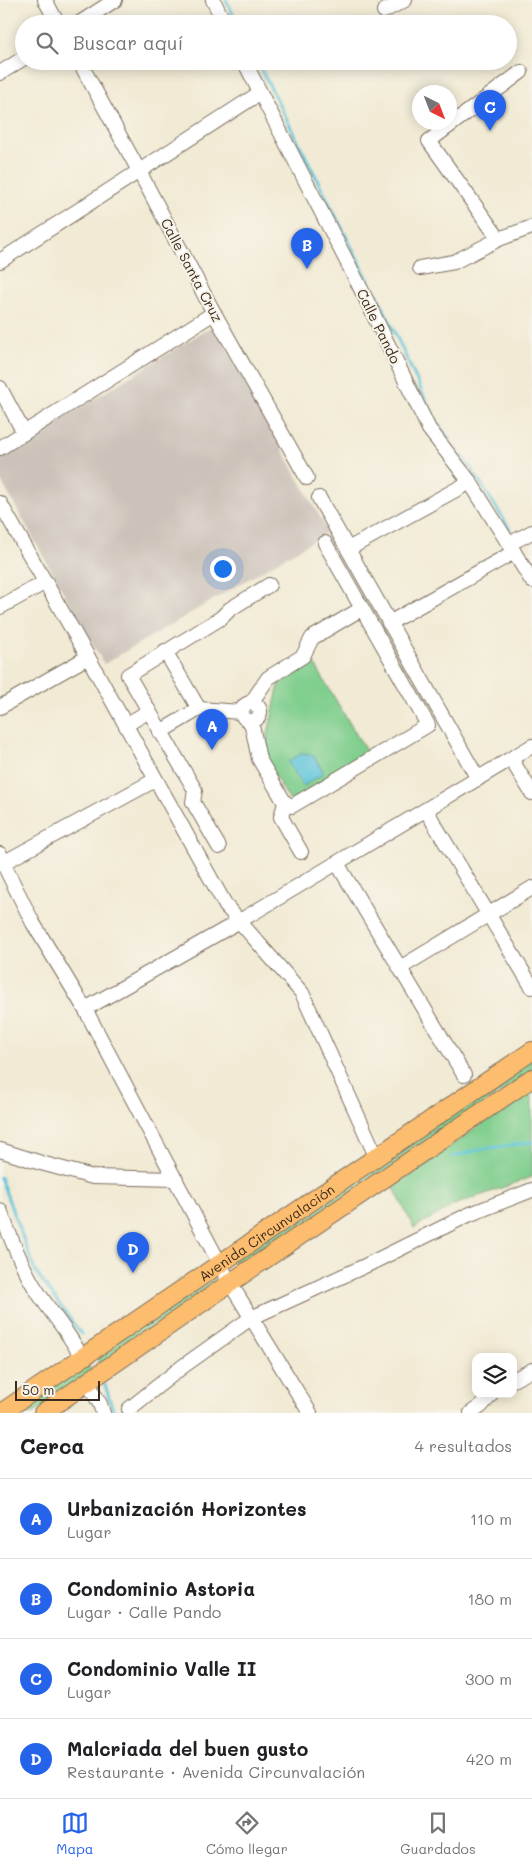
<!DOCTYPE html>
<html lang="es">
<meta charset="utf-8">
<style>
body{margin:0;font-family:Mali,sans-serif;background:#f2f2f2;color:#202124}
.controls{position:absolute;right:15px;bottom:15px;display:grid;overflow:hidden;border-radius:10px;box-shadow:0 2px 12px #0003}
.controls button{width:45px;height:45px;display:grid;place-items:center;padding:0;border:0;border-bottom:1px solid #e0e0e0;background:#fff;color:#202124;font:25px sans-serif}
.compass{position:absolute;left:412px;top:85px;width:45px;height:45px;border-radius:50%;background:#fff;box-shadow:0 2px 12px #0003;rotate:138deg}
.scale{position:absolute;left:15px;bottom:12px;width:85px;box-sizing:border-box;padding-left:5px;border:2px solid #3b2a1e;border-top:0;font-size:14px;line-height:18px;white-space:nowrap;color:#3b2a1e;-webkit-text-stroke:4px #f7f3e8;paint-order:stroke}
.you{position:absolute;left:222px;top:568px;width:18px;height:18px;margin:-12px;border:4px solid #fff;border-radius:50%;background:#1a73e8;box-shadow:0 0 0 8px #1a73e833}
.badge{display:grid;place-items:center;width:32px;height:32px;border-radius:50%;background:#2563eb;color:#fff;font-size:16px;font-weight:700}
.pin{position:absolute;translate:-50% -41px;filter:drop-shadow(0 1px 2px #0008)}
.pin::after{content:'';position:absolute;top:26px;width:18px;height:15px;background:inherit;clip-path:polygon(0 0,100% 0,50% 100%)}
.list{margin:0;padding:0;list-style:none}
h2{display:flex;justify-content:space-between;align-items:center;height:65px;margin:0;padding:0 20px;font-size:21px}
h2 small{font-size:16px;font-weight:400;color:#757577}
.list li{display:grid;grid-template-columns:32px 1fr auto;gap:15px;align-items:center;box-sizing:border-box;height:80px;padding:0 20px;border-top:1px solid #e0e0e0}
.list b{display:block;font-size:19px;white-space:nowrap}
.list p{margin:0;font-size:16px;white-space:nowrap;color:#757577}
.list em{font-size:16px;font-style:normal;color:#757577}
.icon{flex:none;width:28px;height:28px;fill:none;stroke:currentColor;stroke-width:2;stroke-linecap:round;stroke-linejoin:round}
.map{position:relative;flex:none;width:532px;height:1413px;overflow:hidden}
.search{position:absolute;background:#fff;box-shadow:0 2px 12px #0003;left:15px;right:15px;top:15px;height:55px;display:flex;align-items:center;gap:12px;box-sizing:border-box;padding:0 18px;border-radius:28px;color:#757577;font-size:19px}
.sheet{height:385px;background:#fff}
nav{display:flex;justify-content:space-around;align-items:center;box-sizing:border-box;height:70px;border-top:1px solid #e0e0e0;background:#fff;font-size:14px;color:#757577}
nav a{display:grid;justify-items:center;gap:2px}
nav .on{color:#2563eb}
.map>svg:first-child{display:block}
.industrial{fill:#ccc2b9}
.green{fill:#81cf8f;stroke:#5e7c56}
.water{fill:#5ec5db;stroke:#4c787c}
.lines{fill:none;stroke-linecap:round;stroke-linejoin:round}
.stream{stroke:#5ec5db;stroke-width:3}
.minor-casing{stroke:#7b6d5e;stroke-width:16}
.major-casing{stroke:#7b6d5e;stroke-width:20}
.minor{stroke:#fff;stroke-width:14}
.major{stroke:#fcbd6e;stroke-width:18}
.labels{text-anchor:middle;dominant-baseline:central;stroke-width:4;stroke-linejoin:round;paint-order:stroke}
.street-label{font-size:14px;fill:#3b2a1e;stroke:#f7f3e8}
</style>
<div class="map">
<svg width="532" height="1413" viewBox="0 0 532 1413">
<rect width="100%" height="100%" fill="#f7f3e8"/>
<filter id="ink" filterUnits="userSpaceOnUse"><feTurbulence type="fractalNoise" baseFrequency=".02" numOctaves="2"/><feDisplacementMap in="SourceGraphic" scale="10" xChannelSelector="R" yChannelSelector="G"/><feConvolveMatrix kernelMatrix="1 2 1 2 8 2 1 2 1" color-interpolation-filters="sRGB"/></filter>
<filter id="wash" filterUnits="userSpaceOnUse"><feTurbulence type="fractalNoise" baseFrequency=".0096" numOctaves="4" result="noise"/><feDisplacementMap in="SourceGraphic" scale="20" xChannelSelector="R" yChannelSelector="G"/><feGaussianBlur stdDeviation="1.12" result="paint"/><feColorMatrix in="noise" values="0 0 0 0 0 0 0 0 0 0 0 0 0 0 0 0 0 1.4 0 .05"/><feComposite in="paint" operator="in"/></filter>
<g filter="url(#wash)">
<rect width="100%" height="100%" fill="#f1ead4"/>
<polygon class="industrial" points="214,325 328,532 104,664 0,479 0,457"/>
<g class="green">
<polygon points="314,663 369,756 290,801 263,756 279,684"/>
<polygon points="532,1056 532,1071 238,1272 232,1260"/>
<polygon points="532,1089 532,1177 454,1205 414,1228 393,1186"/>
<polygon points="213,1273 219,1285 101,1367 96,1354"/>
<polygon points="87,1361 92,1374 34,1413 10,1413"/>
</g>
<polygon class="water" points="301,754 313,755 323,771 321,775 303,786 288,762"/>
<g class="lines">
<g class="stream">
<polyline points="226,0 238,24"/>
<polyline points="257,61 369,281"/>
<polyline points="377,294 429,407 438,424 450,440"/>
<polyline points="463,456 510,529"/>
<polyline points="523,549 532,562"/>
<polyline points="451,1157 483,1149 532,1142"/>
<polyline points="0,1177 35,1271 81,1334"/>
<polyline points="105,1385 114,1413"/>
</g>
</g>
</g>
<g filter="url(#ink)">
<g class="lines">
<g class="minor-casing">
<g id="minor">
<polyline points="45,0 58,24"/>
<polyline points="213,0 225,24"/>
<polyline points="384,11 405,0"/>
<polyline points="78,24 115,0"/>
<polyline points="79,61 139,171 214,313 307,478"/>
<polyline points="244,61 363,293 429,429 470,482 532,581"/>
<polyline points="0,73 24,58"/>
<polyline points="499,239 429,141 521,72"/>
<polyline points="0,261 260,93"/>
<polyline points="420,268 454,262 499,239 532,227"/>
<polyline points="0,388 24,433"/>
<polyline points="0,448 214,313"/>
<polyline points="319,498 478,779"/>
<polyline points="0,503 88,657 226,906 302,993 376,1156"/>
<polyline points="509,544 532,532"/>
<polyline points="348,549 470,482"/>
<polyline points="0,607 46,582"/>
<polyline points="389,623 514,552"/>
<polyline points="165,651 199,709"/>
<circle cx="251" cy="712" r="9"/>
<polyline points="251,703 268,678 303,656 312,638 361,609"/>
<polyline points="0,707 88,657"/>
<polyline points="251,721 259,759 285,803 281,817 301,852"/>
<polyline points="126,725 149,711"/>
<polyline points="160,732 199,709 241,712"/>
<polyline points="511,759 532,793"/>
<polyline points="285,803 292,806 428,725 325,543"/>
<polyline points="426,810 532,987"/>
<polyline points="219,847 193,802 195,790 128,675 221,618 230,609 269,585"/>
<polyline points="0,854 3,863 33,923 85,1009 230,1283 310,1413"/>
<polyline points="0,863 3,863 155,780"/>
<polyline points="337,863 464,1075"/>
<polyline points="400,968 532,888"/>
<polyline points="85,1009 238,922 532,746"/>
<polyline points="0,1150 41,1163 93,1177 176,1179"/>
<path d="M 0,1210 C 9,1234 18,1258 31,1281 C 46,1308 68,1330 82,1358"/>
<polyline points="513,1380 532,1370"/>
<polyline points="88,1383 100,1404 103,1413"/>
<polyline points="129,1409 182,1367 251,1318 367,1265 468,1215 532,1190"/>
<polyline points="471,1413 481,1406 490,1396"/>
</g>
</g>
<g class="major-casing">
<g id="major">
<path id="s1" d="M 1,1413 L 532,1051"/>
<polyline points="43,1413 230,1283 532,1078"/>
</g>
</g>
<use href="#minor" class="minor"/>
<use href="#major" class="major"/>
</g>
</g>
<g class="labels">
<g class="street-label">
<text transform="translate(192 270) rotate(62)">Calle Santa Cruz</text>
<text transform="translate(379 326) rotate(64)">Calle Pando</text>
<text stroke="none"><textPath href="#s1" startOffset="321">Avenida Circunvalación</textPath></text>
</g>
</g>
</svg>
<div class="controls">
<button><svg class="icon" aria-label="layers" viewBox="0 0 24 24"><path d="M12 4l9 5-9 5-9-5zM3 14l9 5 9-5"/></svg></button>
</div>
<svg class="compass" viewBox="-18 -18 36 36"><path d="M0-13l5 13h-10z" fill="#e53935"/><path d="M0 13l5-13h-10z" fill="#757577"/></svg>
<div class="scale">50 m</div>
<div class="you"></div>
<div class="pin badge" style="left:212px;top:750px">A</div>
<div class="pin badge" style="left:307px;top:269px">B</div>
<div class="pin badge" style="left:490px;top:131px">C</div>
<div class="pin badge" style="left:133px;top:1273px">D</div>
<div class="search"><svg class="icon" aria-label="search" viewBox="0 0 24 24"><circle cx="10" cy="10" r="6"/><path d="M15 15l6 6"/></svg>Buscar aquí</div>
</div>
<section class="sheet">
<h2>Cerca<small>4 resultados</small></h2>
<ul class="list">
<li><span class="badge">A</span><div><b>Urbanización Horizontes</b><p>Lugar</p></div><em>110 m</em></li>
<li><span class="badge">B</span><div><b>Condominio Astoria</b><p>Lugar · Calle Pando</p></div><em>180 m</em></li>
<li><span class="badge">C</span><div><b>Condominio Valle II</b><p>Lugar</p></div><em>300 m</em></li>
<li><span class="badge">D</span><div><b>Malcriada del buen gusto</b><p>Restaurante · Avenida Circunvalación</p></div><em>420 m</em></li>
</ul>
</section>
<nav>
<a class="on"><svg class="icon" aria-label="map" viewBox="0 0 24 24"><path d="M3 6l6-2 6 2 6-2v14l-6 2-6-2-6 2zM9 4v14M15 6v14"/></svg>Mapa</a>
<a><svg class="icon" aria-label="directions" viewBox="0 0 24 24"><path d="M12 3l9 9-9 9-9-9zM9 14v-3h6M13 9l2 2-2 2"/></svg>Cómo llegar</a>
<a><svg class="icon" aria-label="saved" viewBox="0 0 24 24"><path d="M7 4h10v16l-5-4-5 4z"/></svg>Guardados</a>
</nav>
